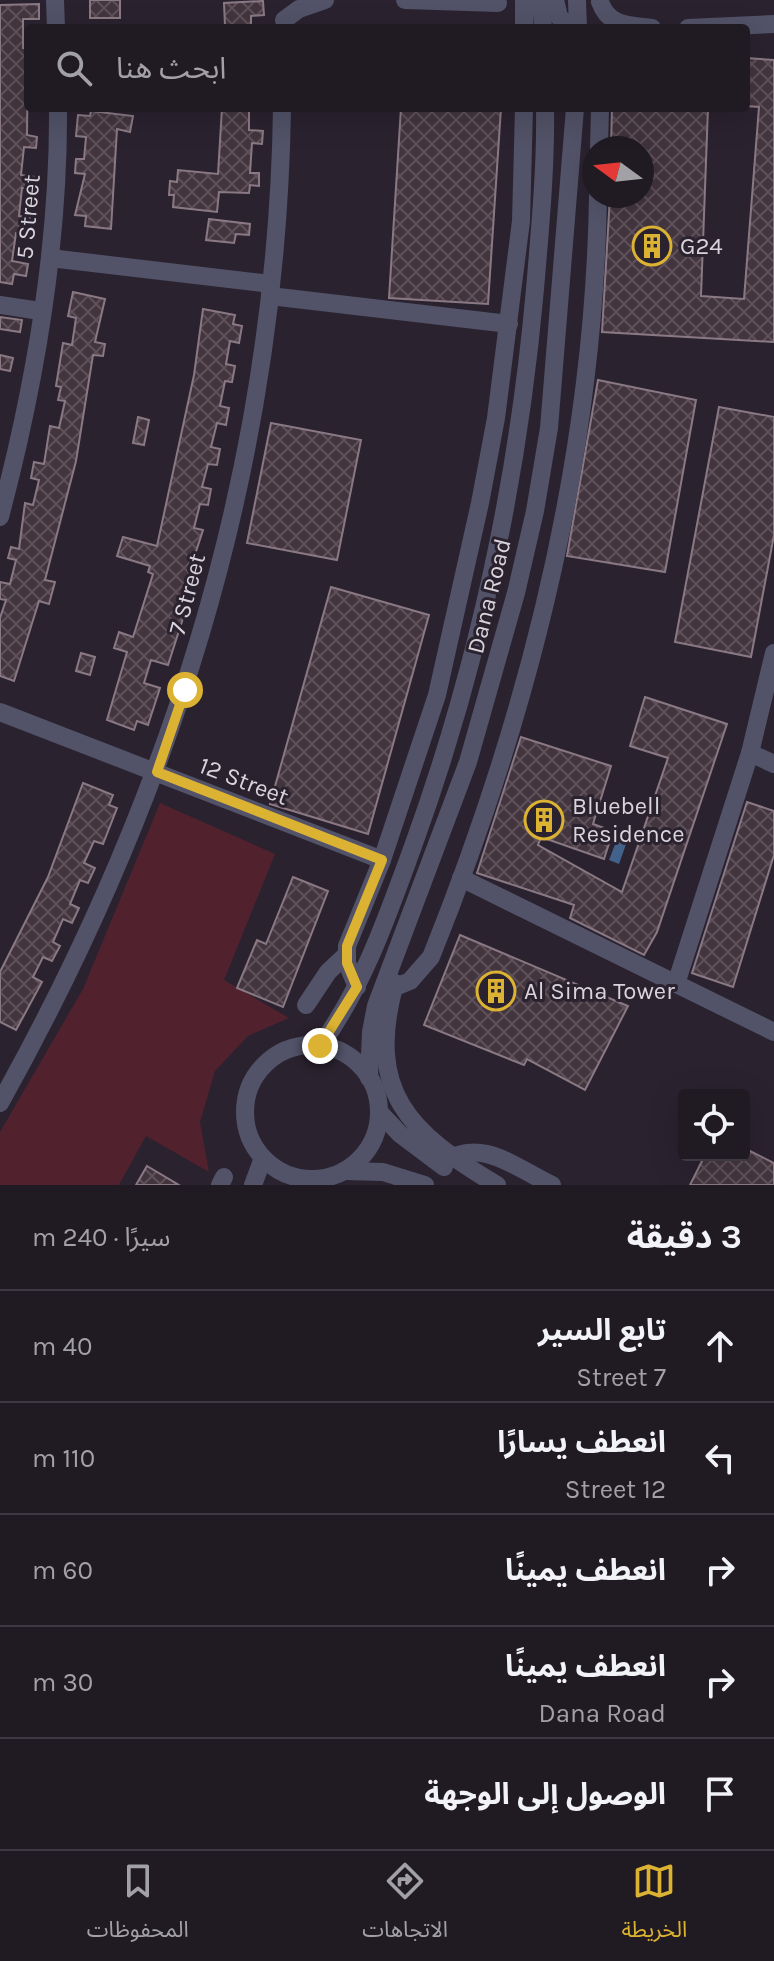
<!DOCTYPE html>
<html lang="ar">
<meta charset="utf-8">
<style>
body{margin:0;font-family:Karla,"Noto Sans Arabic",sans-serif;background:#2d2730;color:#f1f3f6;direction:rtl}
.controls{position:absolute;right:24px;bottom:24px;display:grid;overflow:hidden;border-radius:8px;box-shadow:0 8px 32px #0002}
.controls button{width:72px;height:72px;display:grid;place-items:center;padding:0;border:0;border-bottom:2px solid #3d3841;background:#201a23;color:#f1f3f6;font:40px sans-serif}
.compass{position:absolute;left:582px;top:136px;width:72px;height:72px;border-radius:50%;background:#201a23;box-shadow:0 8px 32px #0002;rotate:285deg}
.stop{position:absolute;width:24px;height:24px;margin:-18px;border:6px solid #dcb233;border-radius:50%;background:#fff}
.stop.end{background:#dcb233;border-color:#fff;box-shadow:0 2px 8px #0008}
.list{margin:0;padding:0;list-style:none}
h2{display:flex;justify-content:space-between;align-items:center;height:104px;margin:0;padding:0 32px;font-size:34px}
h2 small{font-size:26px;font-weight:400;color:#a2a1a6}
.list li{display:grid;grid-template-columns:52px 1fr auto;gap:24px;align-items:center;box-sizing:border-box;height:112px;padding:0 32px;border-top:2px solid #3d3841}
.list b{display:block;font-size:30px;white-space:nowrap}
.list p{margin:0;font-size:26px;white-space:nowrap;color:#a2a1a6}
.list em{font-size:26px;font-style:normal;color:#a2a1a6}
.icon{flex:none;width:44px;height:44px;fill:none;stroke:currentColor;stroke-width:2;stroke-linecap:round;stroke-linejoin:round}
.map{position:relative;flex:none;width:774px;height:1185px;overflow:hidden;direction:ltr}
.search{position:absolute;background:#201a23;box-shadow:0 8px 32px #0002;left:24px;right:24px;top:24px;height:88px;display:flex;align-items:center;gap:20px;box-sizing:border-box;padding:0 28px;border-radius:8px;color:#a2a1a6;font-size:30px}
.sheet{height:664px;background:#201a23}
nav{display:flex;justify-content:space-around;align-items:center;box-sizing:border-box;height:112px;border-top:2px solid #3d3841;background:#201a23;font-size:22px;color:#a2a1a6}
nav a{display:grid;justify-items:center;gap:4px}
nav .on{color:#dcb233}
.map>svg:first-child{display:block}
.garden{fill:#51222e}
.water{fill:#42628c}
.building{fill:url(#building-cross-hatch);stroke:#8a7984;stroke-width:2}
.lines{fill:none;stroke-linecap:round;stroke-linejoin:round}
.minor{stroke:#525268;stroke-width:18}
.route{stroke:#dcb233;stroke-width:10}
.labels{text-anchor:middle;dominant-baseline:central;stroke-width:6;stroke-linejoin:round;paint-order:stroke}
.street-label{font-size:24px;fill:#d9d4dc;stroke:#2a222f}
.poi-label{font-size:24px;fill:#d9d4dc;stroke:#2a222f;text-anchor:start}
</style>
<div class="map">
<svg width="774" height="1185" viewBox="0 0 774 1185">
<defs>
<pattern id="building-cross-hatch" width="8" height="8" patternUnits="userSpaceOnUse" patternTransform="scale(2)"><rect width="8" height="8" fill="#43353e"/><path d="M0 0l8 8M0 8l8-8" fill="none" stroke="#5e5159"/></pattern>
</defs>
<rect width="100%" height="100%" fill="#2a222f"/>
<polygon class="garden" points="160,803 275,854 224,980 289,1018 248,1036 215,1071 200,1122 209,1172 146,1136 119,1185 0,1185 0,1132 83,989"/>
<polygon class="water" points="621,829 630,833 619,864 609,860"/>
<g class="building">
<rect x="90" y="0" width="30" height="18"/>
<polygon points="263,1 264,15 251,16 251,25 225,26 224,3"/>
<polygon points="39,4 39,19 23,19 23,48 28,48 27,135 37,137 36,148 24,147 21,175 36,177 34,190 22,188 19,216 30,217 28,234 16,233 12,261 28,264 26,276 14,274 12,284 0,282 0,5"/>
<polygon points="746,58 774,60 774,342 602,332 610,196 642,196 642,148 611,148 612,108 708,108 701,296 744,299 759,107 746,106"/>
<polygon points="222,108 249,108 249,130 263,131 262,144 252,143 250,173 259,173 259,186 250,185 249,193 219,192 217,212 173,207 174,195 169,195 170,181 177,182 178,170 218,174"/>
<polygon points="401,108 501,108 488,304 389,298"/>
<polygon points="91,111 133,116 130,132 117,129 111,229 85,226 86,216 75,215 85,174 75,173 76,159 84,159 86,137 76,136 78,115 90,116"/>
<polygon points="209,219 250,224 249,235 236,234 234,243 206,240"/>
<polygon points="73,292 105,299 95,342 105,344 103,356 93,355 76,461 45,580 55,582 49,604 39,601 14,681 0,676 0,618 6,600 0,599 0,582 10,584 16,560 8,558 11,547 19,549 25,503 33,505 39,480 31,478 34,462 44,464 50,426 59,428 65,401 58,400 61,387 56,386 63,343 72,345 76,318 68,316"/>
<polygon points="203,309 235,315 233,324 242,326 239,343 230,341 226,364 235,366 232,382 225,381 220,406 229,408 226,425 217,423 211,447 220,449 217,465 208,464 202,487 211,489 208,505 200,504 194,528 203,530 177,610 185,612 168,665 151,660 144,683 160,688 148,725 137,721 134,730 107,720 127,652 114,648 119,632 133,637 153,574 148,572 150,566 117,556 123,537 157,546 194,375"/>
<polygon points="0,317 22,320 20,332 0,329"/>
<polygon points="0,355 13,358 10,371 0,369"/>
<polygon points="598,380 696,400 665,572 567,556"/>
<polygon points="719,407 774,417 774,535 751,657 675,642"/>
<polygon points="138,417 149,420 144,445 133,443"/>
<polygon points="271,423 361,440 337,560 247,543"/>
<polygon points="331,587 429,615 368,834 270,804"/>
<polygon points="81,653 95,657 90,675 76,671"/>
<polygon points="645,697 727,724 657,932 644,955 570,918 574,905 477,873 521,737 611,766 593,824 613,831 604,859 541,837 538,845 622,892 668,758 630,746"/>
<polygon points="83,783 113,795 109,805 117,808 103,844 94,841 84,863 95,868 88,883 80,880 70,904 79,908 72,923 63,919 53,942 60,946 52,961 43,957 33,977 42,982 16,1030 0,1022 0,972 48,877"/>
<polygon points="747,802 774,811 774,855 733,987 692,973"/>
<polygon points="293,877 328,891 283,1007 237,988 257,940 266,944"/>
<polygon points="460,935 628,1006 585,1090 527,1059 524,1065 424,1025"/>
<polygon points="744,1148 774,1163 774,1185 690,1185 705,1155 744,1155"/>
<polygon points="147,1166 179,1185 136,1185"/>
</g>
<g class="lines">
<g class="minor">
<polyline points="55,0 56,28"/>
<polyline points="405,0 498,3"/>
<polyline points="524,0 524,28"/>
<polyline points="541,0 543,28"/>
<polyline points="555,0 559,17 571,28"/>
<polyline points="577,0 578,28"/>
<path d="M 600,2 C 609,27 629,25 652,28"/>
<polyline points="284,20 299,9 325,0"/>
<polyline points="688,28 774,24"/>
<polyline points="599,148 600,108"/>
<polyline points="50,258 271,284"/>
<polyline points="270,296 509,324"/>
<polyline points="0,305 40,311"/>
<path d="M 0,517 C 35,385 59,245 58,108"/>
<polyline points="0,712 382,860"/>
<polyline points="750,753 774,764"/>
<polyline points="461,878 774,1032"/>
<path d="M 395,983 C 365,1092 409,1133 497,1185"/>
<polyline points="676,984 750,753 774,653"/>
<polyline points="357,987 347,963 347,946 382,860 437,695 480,503 496,418 521,221 524,108"/>
<path d="M 393,988 L 410,981 L 431,957 C 528,716 594,456 598,196"/>
<polyline points="306,1005 328,972 346,955"/>
<circle cx="312" cy="1112" r="67"/>
<path d="M 320,1046 C 363,987 387,917 412,849 C 478,668 518,481 535,289 C 540,229 546,168 545,108"/>
<polyline points="369,1078 371,1032 376,1006 468,762 516,593 535,511 549,428 575,108"/>
<path d="M 0,1103 C 173,794 277,463 282,108"/>
<polyline points="379,1112 400,1134 444,1167"/>
<path d="M 442,1163 C 481,1136 514,1167 552,1185"/>
<polyline points="344,1171 383,1172 425,1185"/>
<polyline points="220,1185 224,1177"/>
<polyline points="253,1185 263,1158"/>
</g>
</g>
<g class="lines">
<polyline class="route" points="185,690 157,772 382,860 347,946 347,963 357,987 320,1046"/>
</g>
<defs>
<g id="building-ring" transform="scale(2)"><circle r="9.5" fill="#2a222f" stroke="#dcb233" stroke-width="1.5"/><path d="M-4-6H4V6H1V3H-1V6H-4ZM-2.5-4.3h1.7v1.8h-1.7ZM.8-4.3h1.7v1.8H.8ZM-2.5-1h1.7V.8h-1.7ZM.8-1h1.7V.8H.8Z" fill="#dcb233"/></g>
</defs>
<g fill-rule="evenodd">
<use href="#building-ring" x="652" y="246"/>
<use href="#building-ring" x="544" y="820"/>
<use href="#building-ring" x="496" y="991"/>
</g>
<g class="labels">
<g class="street-label">
<text transform="translate(28 217) rotate(-85)">5 Street</text>
<text transform="translate(187 594) rotate(-75)">7 Street</text>
<text transform="translate(489 596) rotate(-76)">Dana Road</text>
<text transform="translate(244 781) rotate(21)">12 Street</text>
</g>
<g class="poi-label">
<text x="680" y="246">G24</text>
<text x="572" y="806">Bluebell<tspan x="572" dy="28">Residence</tspan></text>
<text x="524" y="991">Al Sima Tower</text>
</g>
</g>
</svg>
<div class="controls">
<button><svg class="icon" aria-label="locate" viewBox="0 0 24 24"><circle cx="12" cy="12" r="6"/><path d="M12 2v4M12 18v4M2 12h4M18 12h4"/></svg></button>
</div>
<svg class="compass" viewBox="-18 -18 36 36"><path d="M0-13l5 13h-10z" fill="#e53935"/><path d="M0 13l5-13h-10z" fill="#a2a1a6"/></svg>
<div class="stop" style="left:185px;top:690px"></div>
<div class="stop end" style="left:320px;top:1046px"></div>
<div class="search"><svg class="icon" aria-label="search" viewBox="0 0 24 24"><circle cx="10" cy="10" r="6"/><path d="M15 15l6 6"/></svg>ابحث هنا</div>
</div>
<section class="sheet">
<h2>3 دقيقة<small>سيرًا · 240 m</small></h2>
<ul class="list">
<li><svg class="icon" aria-label="ahead" viewBox="0 0 24 24"><path d="M12 20V5M6 11l6-6 6 6"/></svg><div><b>تابع السير</b><p>7 Street</p></div><em>40 m</em></li>
<li><svg class="icon" aria-label="left" viewBox="0 0 24 24"><path d="M17 20v-9H6M10 6l-5 5 5 5"/></svg><div><b>انعطف يسارًا</b><p>12 Street</p></div><em>110 m</em></li>
<li><svg class="icon" aria-label="right" viewBox="0 0 24 24"><path d="M7 20v-9h11M14 6l5 5-5 5"/></svg><div><b>انعطف يمينًا</b></div><em>60 m</em></li>
<li><svg class="icon" aria-label="right" viewBox="0 0 24 24"><path d="M7 20v-9h11M14 6l5 5-5 5"/></svg><div><b>انعطف يمينًا</b><p>Dana Road</p></div><em>30 m</em></li>
<li><svg class="icon" aria-label="arrive" viewBox="0 0 24 24"><path d="M6 21V4h12l-3 4 3 4H6"/></svg><div><b>الوصول إلى الوجهة</b></div></li>
</ul>
</section>
<nav>
<a class="on"><svg class="icon" aria-label="map" viewBox="0 0 24 24"><path d="M3 6l6-2 6 2 6-2v14l-6 2-6-2-6 2zM9 4v14M15 6v14"/></svg>الخريطة</a>
<a><svg class="icon" aria-label="directions" viewBox="0 0 24 24"><path d="M12 3l9 9-9 9-9-9zM9 14v-3h6M13 9l2 2-2 2"/></svg>الاتجاهات</a>
<a><svg class="icon" aria-label="saved" viewBox="0 0 24 24"><path d="M7 4h10v16l-5-4-5 4z"/></svg>المحفوظات</a>
</nav>
